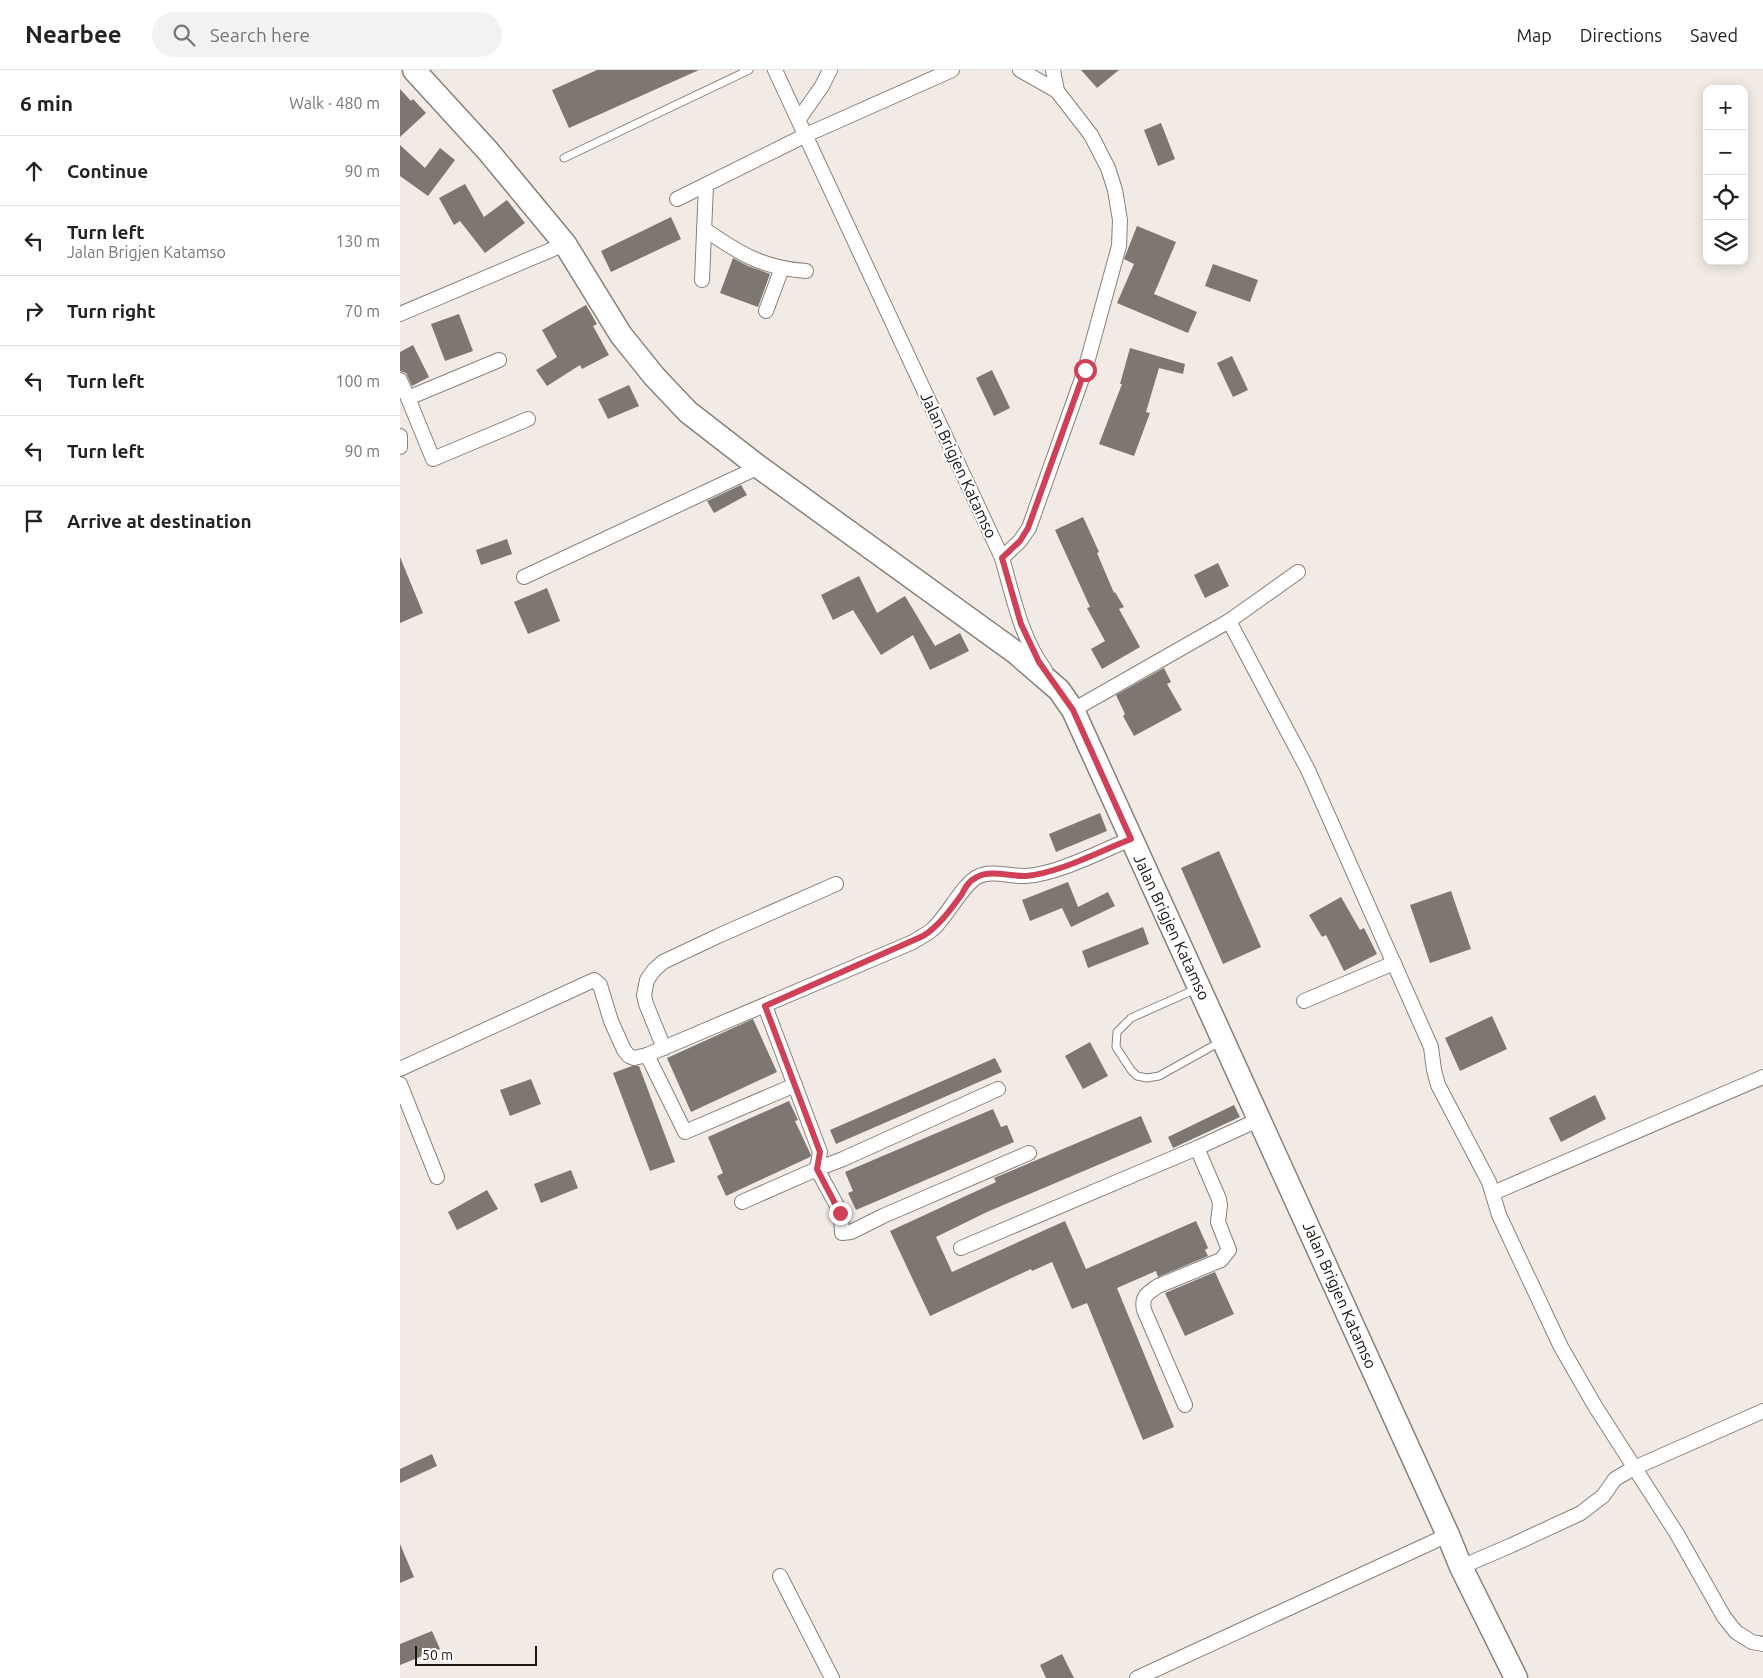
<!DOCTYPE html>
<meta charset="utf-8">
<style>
body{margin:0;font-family:Ubuntu,sans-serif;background:#f2f2f2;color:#222}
.controls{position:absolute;right:15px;top:15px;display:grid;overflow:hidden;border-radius:10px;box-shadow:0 2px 12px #0003}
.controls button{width:45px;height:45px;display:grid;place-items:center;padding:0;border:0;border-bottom:1px solid #e0e0e0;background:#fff;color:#222;font:25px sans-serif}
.scale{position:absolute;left:15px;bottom:12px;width:122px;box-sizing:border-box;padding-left:5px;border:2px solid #191614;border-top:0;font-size:14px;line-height:18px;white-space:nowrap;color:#191614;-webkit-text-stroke:4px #fff;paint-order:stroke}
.stop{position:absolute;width:15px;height:15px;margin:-11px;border:4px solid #d04057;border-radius:50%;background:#fff}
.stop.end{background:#d04057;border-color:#fff;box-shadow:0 1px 5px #0008}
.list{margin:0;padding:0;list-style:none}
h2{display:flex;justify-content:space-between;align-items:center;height:65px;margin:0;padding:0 20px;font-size:21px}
h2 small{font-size:16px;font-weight:400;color:#767676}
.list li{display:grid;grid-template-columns:32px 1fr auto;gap:15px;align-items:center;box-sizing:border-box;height:70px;padding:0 20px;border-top:1px solid #e0e0e0}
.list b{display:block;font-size:19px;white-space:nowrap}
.list p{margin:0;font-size:16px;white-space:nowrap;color:#767676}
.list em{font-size:16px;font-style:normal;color:#767676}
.icon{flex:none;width:28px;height:28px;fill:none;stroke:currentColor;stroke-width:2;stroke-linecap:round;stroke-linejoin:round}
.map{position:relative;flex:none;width:1363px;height:1608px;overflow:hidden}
header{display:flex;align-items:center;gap:30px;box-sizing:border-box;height:70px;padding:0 25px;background:#fff;border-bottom:1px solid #e0e0e0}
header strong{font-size:24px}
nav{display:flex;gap:28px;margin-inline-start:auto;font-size:18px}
.search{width:350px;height:45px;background:#f2f2f2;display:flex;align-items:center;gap:12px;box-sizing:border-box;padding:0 18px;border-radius:28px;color:#767676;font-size:19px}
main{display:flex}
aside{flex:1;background:#fff}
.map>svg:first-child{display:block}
.building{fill:#7d7671}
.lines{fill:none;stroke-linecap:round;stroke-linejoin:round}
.service-casing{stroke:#87817b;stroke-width:9}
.minor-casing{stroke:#87817b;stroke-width:16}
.primary-casing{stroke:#87817b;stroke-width:25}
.service{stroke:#fff;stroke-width:7}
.minor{stroke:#fff;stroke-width:14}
.primary{stroke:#fff;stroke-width:22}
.route{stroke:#d04057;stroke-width:6}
.labels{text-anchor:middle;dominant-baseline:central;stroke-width:4;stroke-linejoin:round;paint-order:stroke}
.street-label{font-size:16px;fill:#191614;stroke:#fff}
</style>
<header>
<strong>Nearbee</strong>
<div class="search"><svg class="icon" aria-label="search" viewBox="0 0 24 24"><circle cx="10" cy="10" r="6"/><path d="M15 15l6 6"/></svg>Search here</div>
<nav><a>Map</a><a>Directions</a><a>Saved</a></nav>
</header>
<main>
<aside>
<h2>6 min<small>Walk · 480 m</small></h2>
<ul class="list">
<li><svg class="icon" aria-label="ahead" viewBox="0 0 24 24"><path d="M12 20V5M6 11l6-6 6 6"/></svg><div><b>Continue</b></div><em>90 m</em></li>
<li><svg class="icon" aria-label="left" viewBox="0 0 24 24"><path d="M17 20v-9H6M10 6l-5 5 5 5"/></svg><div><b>Turn left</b><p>Jalan Brigjen Katamso</p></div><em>130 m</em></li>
<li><svg class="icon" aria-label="right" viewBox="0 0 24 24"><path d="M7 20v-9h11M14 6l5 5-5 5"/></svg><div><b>Turn right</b></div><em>70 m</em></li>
<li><svg class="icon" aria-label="left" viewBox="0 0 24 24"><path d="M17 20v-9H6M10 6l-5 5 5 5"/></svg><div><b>Turn left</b></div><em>100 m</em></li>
<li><svg class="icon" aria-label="left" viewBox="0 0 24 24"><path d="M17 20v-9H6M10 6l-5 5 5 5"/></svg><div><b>Turn left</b></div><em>90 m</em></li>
<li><svg class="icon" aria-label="arrive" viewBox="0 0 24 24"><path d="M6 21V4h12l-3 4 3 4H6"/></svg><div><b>Arrive at destination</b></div></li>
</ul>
</aside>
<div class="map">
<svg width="1363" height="1608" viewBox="0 0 1363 1608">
<rect width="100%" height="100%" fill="#f2ebe5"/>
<g class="building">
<polygon points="197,0 299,0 169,58 152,20"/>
<polygon points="681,0 719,0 697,18"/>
<polygon points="0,19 11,31 13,29 26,43 0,67"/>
<polygon points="761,53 775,89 758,96 744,60"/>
<polygon points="0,75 25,98 40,78 55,90 28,126 0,106"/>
<polygon points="65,114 84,147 107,130 125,153 85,183 60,151 54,155 39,128"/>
<polygon points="271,147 281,169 211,202 201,181"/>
<polygon points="737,156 776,172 754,224 797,242 788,263 717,233 734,194 724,189"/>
<polygon points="333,188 348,196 370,204 358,237 320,223"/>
<polygon points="813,194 858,210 850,232 805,216"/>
<polygon points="186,235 197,254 193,256 209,285 182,299 180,295 147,316 136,300 157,287 142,260"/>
<polygon points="59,244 73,281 45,291 31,254"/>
<polygon points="13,275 29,307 12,316 6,303 0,301 0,282"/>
<polygon points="730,278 785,294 783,304 759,298 746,342 750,343 734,386 699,374 722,314 720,314"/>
<polygon points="832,286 848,320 833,327 817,293"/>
<polygon points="592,300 610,338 594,346 576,308"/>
<polygon points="229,315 239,336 208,349 198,329"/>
<polygon points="341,415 347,425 314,443 307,431"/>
<polygon points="683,447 699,482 697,483 714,523 715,522 724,537 719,539 740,577 702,599 691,579 705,571 687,538 690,537 655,460"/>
<polygon points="107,469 112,484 81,495 76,480"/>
<polygon points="0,487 23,543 0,553"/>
<polygon points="818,493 829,516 805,528 794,505"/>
<polygon points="459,506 477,543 505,526 535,576 560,563 569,581 530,600 513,565 481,585 453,540 433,550 421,525"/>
<polygon points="147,518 160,551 128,564 114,532"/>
<polygon points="764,598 771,612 767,614 782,640 734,666 723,646 725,644 716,625"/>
<polygon points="700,743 707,761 656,782 649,764"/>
<polygon points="819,781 861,877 823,894 781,798"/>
<polygon points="668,812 678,837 708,822 715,836 671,857 662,838 630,851 622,830"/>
<polygon points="1051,821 1071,879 1030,893 1010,835"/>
<polygon points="941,827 960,860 964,858 977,884 944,901 926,865 922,867 909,845"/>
<polygon points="743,857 749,874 688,898 682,881"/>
<polygon points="1092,946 1107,979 1060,1001 1045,968"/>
<polygon points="353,949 377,1002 291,1042 267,988"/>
<polygon points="690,972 708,1006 683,1019 665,986"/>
<polygon points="595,988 602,1002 436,1074 430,1060"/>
<polygon points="232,996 239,996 275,1092 250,1101 213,1003"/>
<polygon points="131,1009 141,1034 110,1046 100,1020"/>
<polygon points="1195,1025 1206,1049 1161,1072 1149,1048"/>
<polygon points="389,1031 398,1050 395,1051 411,1085 410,1087 326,1126 317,1106 323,1103 308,1067"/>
<polygon points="834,1035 840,1047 773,1078 768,1067"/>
<polygon points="593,1039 601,1057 607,1055 614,1072 456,1140 448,1123 453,1121 445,1102"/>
<polygon points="741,1046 752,1072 587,1142 536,1167 552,1202 665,1151 686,1199 796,1151 808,1178 805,1180 808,1186 758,1207 756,1201 717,1218 774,1357 743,1370 687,1233 672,1239 652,1192 632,1201 631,1199 530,1246 490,1161 596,1112 594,1108"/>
<polygon points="171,1100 178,1118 141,1133 134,1114"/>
<polygon points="87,1120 98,1139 57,1160 48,1142"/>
<polygon points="815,1202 834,1244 785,1266 765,1223"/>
<polygon points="32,1384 37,1396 0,1413 0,1399"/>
<polygon points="0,1474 14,1507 0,1513"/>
<polygon points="32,1561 40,1579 0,1595 0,1574"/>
<polygon points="662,1584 674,1608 646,1608 640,1595"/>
</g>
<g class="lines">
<g class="service-casing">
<g id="service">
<polyline points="164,88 349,0"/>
<polyline points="796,919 731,948 717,962 716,977 731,1000 737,1006 747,1008 759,1006 820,972"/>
</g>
</g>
<g class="minor-casing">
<g id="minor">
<path d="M 375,0 L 602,488 C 613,526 621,568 645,600"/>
<polyline points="653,0 657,21"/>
<polyline points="399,49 422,16 430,0"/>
<polyline points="277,129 406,65 552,0"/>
<path d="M 304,159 C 339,183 362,198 406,201"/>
<polyline points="302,210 306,115"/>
<polyline points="366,241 382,198"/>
<polyline points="0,244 165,174"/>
<polyline points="0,310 8,328 99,290"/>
<polyline points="8,328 33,389 128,349"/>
<polyline points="0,366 0,377"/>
<polyline points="602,488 620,471 629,458 685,300 719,176 720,150 715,120 708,98 691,65 657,21 620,0"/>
<polyline points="124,507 359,397"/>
<polyline points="829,551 908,700 1031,977 1034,1000 1038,1015 1089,1112 1099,1145 1161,1277 1195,1336 1277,1464 1324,1547 1336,1562 1352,1572 1363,1574"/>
<polyline points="673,640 829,551 898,502"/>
<polyline points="904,931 994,893"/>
<polyline points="365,936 420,1082 417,1099 443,1089 598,1019"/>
<polyline points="264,978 246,934 244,925 247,910 254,900 263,892 318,866 436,814"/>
<polyline points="247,985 285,1062 395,1015"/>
<path d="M 0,999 L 194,910 L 200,915 L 211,951 L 224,980 L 229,986 L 234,988 L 247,985 L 513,872 C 520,867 530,863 535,857 C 548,844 563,815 577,807 C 591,799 611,807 626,806 C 658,804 701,781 731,769"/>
<polyline points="0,1014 37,1107"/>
<polyline points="1093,1123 1363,1007"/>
<polyline points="342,1132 417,1099 441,1143 442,1163 451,1162 483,1146 629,1083"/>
<polyline points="561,1178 797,1078 860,1049"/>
<path d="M 785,1335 L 744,1240 C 741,1226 748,1223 758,1216 L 821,1190 L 829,1180 L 818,1152 L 820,1135 L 819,1129 L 797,1078"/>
<polyline points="1061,1497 1112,1475 1181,1443 1203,1426 1215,1409 1234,1398 1363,1341"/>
<polyline points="380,1506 432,1608"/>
<polyline points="737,1608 1048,1465"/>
</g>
</g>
<g class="primary-casing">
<polyline id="primary" points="14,0 88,81 165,174 221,265 254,306 288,342 359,397 615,582 659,620 673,640 1048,1465 1061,1497 1116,1608"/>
</g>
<use href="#service" class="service"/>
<use href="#minor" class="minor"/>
<use href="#primary" class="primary"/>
</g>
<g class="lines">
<path class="route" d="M 440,1143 L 417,1099 L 420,1082 L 365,936 L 523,866 C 539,856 551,839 562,824 C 566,816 569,811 577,807 C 591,799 611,807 626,806 C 659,803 700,781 731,769 L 673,640 L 639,592 L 621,554 L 602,488 L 620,471 L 628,458 L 685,300"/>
</g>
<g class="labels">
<g class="street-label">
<text transform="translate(559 395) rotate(65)">Jalan Brigjen Katamso</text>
<text transform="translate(772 857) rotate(65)">Jalan Brigjen Katamso</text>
<text transform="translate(940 1225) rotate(66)">Jalan Brigjen Katamso</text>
</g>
</g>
</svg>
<div class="controls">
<button>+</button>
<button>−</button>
<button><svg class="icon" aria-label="locate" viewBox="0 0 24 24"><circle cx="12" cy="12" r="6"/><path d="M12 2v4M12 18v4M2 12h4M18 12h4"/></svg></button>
<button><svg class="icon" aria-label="layers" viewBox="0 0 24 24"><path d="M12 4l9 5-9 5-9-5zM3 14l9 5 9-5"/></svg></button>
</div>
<div class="scale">50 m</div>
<div class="stop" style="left:685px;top:300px"></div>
<div class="stop end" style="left:440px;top:1143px"></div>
</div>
</main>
